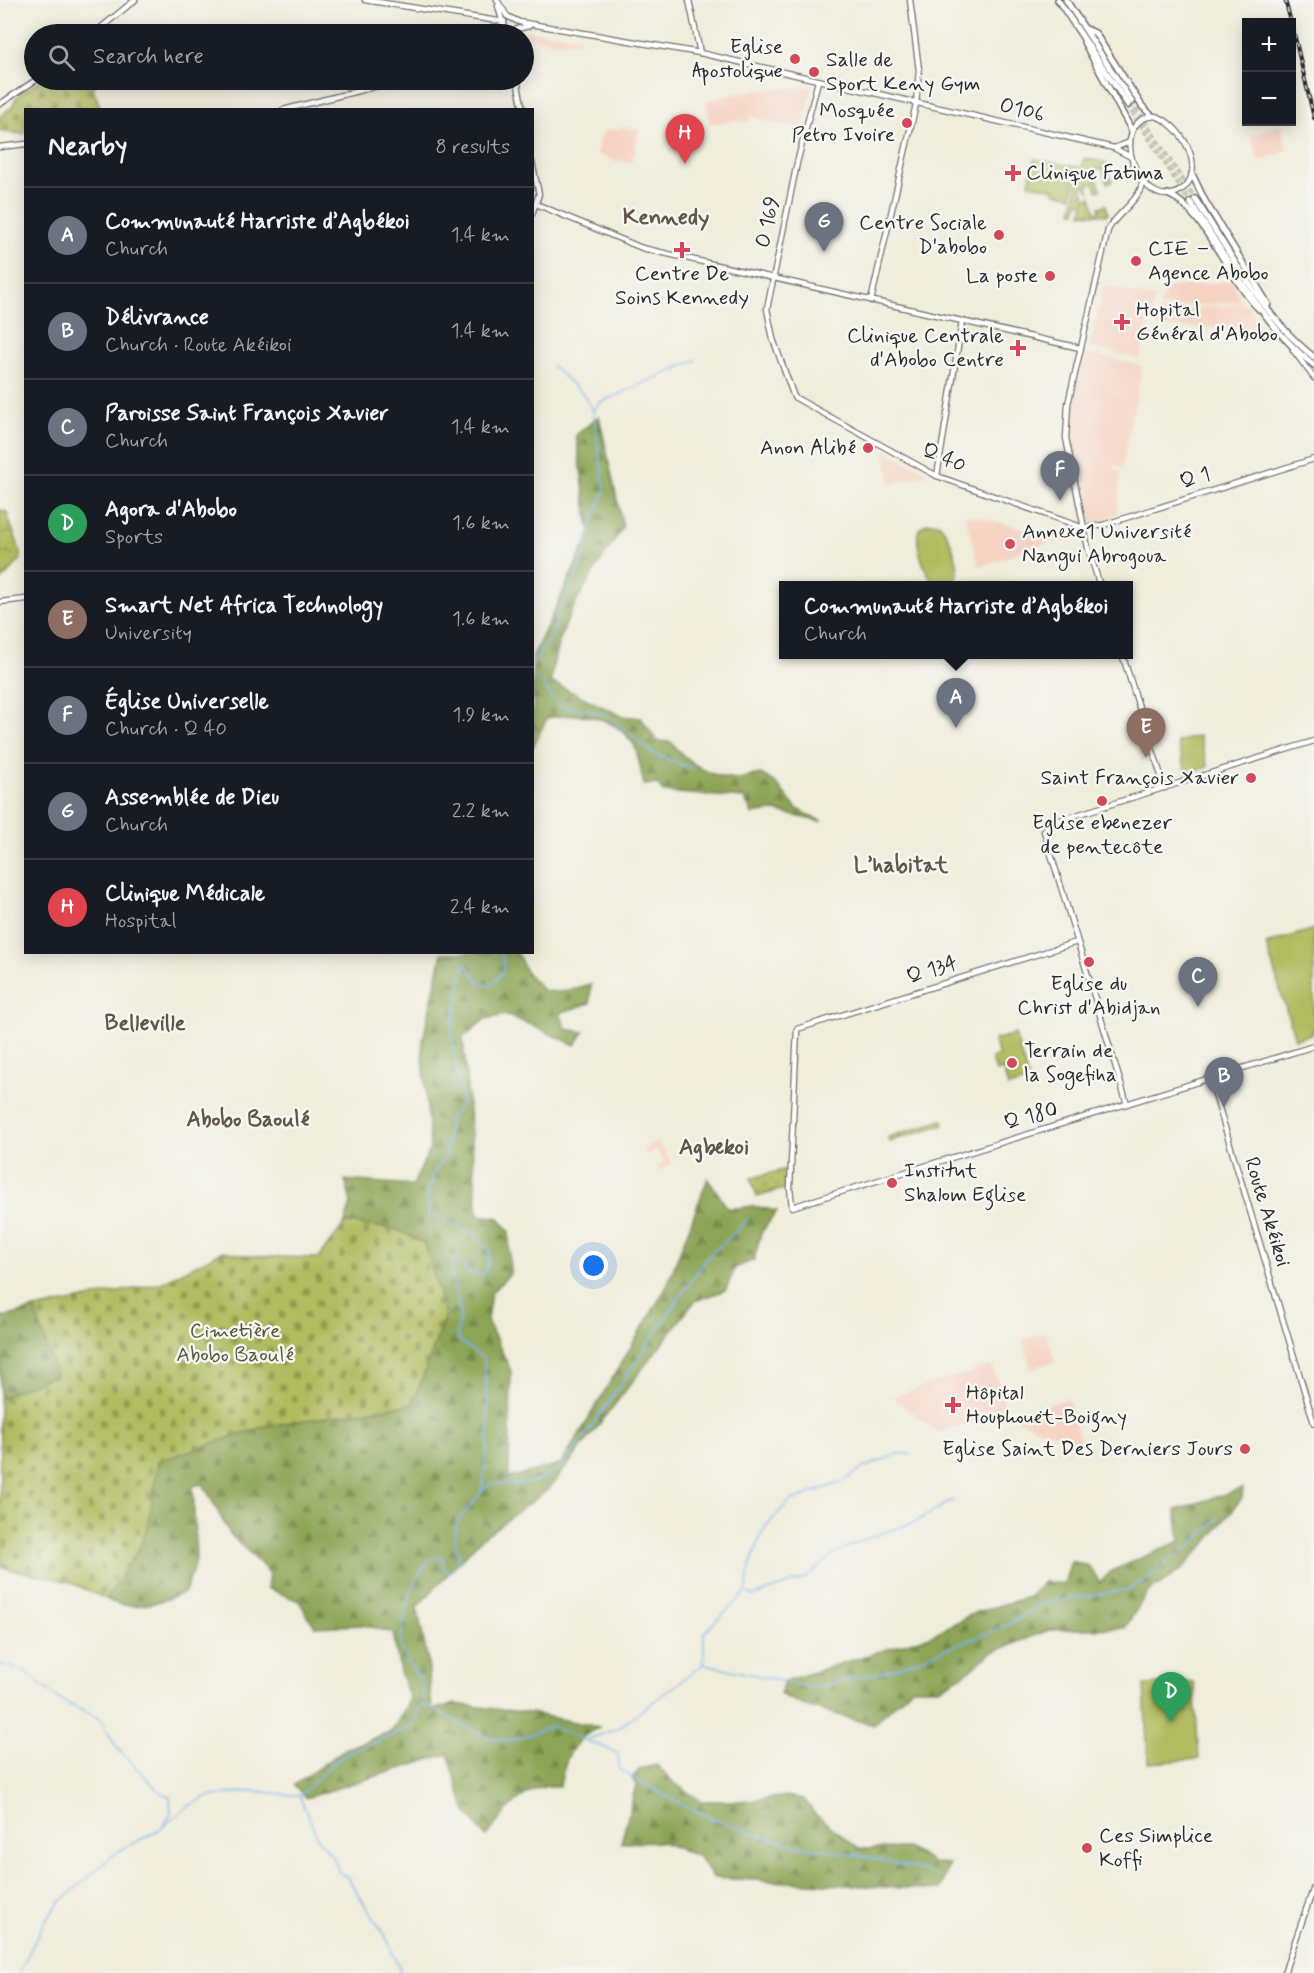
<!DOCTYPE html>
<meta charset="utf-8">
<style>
body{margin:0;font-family:Mynerve,sans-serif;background:#242831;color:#f1f3f6}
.controls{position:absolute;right:18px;top:18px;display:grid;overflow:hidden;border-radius:0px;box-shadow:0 3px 15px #0003}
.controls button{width:54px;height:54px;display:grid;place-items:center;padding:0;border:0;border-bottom:2px solid #363941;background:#171b24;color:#f1f3f6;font:30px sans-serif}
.you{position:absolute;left:594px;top:1266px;width:21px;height:21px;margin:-15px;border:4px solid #fff;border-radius:50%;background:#1a73e8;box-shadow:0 0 0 9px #1a73e833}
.badge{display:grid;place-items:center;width:39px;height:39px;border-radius:50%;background:#d93025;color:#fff;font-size:20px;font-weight:700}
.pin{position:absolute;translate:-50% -50px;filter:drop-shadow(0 2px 3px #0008)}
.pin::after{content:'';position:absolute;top:32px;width:21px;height:18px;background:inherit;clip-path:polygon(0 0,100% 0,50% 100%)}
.popup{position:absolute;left:779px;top:581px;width:354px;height:78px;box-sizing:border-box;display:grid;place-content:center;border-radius:0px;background:#171b24;filter:drop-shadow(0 2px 4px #0005);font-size:20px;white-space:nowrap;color:#9ea1a6}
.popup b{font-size:22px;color:#f1f3f6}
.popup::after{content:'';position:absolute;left:50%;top:100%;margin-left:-12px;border:12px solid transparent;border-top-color:#171b24}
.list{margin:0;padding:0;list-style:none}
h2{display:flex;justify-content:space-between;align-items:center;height:78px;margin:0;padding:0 24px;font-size:26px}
h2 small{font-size:20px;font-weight:400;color:#9ea1a6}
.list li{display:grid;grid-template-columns:39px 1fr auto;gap:18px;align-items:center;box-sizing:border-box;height:96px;padding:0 24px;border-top:2px solid #363941}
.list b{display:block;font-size:22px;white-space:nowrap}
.list p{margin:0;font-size:20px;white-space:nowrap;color:#9ea1a6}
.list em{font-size:20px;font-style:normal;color:#9ea1a6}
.icon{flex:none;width:33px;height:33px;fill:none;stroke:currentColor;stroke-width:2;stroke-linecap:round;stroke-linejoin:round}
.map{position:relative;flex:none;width:1314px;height:1973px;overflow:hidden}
.search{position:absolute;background:#171b24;box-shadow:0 3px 15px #0003;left:24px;top:24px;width:510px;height:66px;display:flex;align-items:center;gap:15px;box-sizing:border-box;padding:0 21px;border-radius:33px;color:#9ea1a6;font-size:22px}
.panel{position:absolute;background:#171b24;box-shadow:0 3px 15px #0003;left:24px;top:108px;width:510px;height:846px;border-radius:0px}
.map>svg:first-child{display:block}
.built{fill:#f5d2c2}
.green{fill:#b0bc5e;stroke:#6e7444;stroke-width:1.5}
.forest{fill:url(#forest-firs);stroke:#5c6840;stroke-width:1.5}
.wetland{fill:url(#wetland-marsh);stroke:#6e7444;stroke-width:1.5}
.cemetery{fill:url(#cemetery-stones);stroke:#6e7444;stroke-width:1.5}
.park{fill:url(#park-dots);stroke:#6e7444;stroke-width:1.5}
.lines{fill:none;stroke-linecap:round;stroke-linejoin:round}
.stream{stroke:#7bb3eb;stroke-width:1.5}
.primary-tunnel{stroke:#c9c6b8;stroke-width:5;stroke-dasharray:5 2.5;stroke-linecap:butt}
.secondary-casing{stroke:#706f69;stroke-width:7}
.primary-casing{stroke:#706f69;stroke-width:8}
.secondary{stroke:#fff;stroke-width:4.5}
.primary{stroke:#fff;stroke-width:5}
.rail-casing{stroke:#2b2b2b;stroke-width:4}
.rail{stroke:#f6f6f2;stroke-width:1.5;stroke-dasharray:4.5;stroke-linecap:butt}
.poi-dot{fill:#d1495b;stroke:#f6f6f2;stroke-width:2}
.labels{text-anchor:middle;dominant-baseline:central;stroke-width:5;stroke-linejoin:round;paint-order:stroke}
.poi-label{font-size:21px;fill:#2b2b2b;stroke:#f6f6f2;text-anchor:start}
.street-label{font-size:21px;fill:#2b2b2b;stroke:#f6f6f2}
.park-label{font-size:21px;fill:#53563a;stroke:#f6f6f2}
.neighbourhood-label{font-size:22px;font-weight:bold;fill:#615546;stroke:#f6f6f2}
</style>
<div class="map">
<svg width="1314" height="1973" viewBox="0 0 1314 1973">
<defs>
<pattern id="forest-firs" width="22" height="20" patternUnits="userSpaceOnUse" patternTransform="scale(1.5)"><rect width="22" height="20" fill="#8ca455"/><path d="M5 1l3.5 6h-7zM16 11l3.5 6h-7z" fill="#738647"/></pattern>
<pattern id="wetland-marsh" width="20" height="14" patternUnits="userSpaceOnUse" patternTransform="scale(1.5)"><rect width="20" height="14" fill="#b0bc5e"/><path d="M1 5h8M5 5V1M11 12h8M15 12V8" fill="none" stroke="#8f994e"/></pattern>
<pattern id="cemetery-stones" width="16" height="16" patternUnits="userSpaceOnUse" patternTransform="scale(1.5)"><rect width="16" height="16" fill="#b0bc5e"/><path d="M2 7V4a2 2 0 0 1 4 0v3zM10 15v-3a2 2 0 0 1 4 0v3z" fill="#8f994e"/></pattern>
<pattern id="park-dots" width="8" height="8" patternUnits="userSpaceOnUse" patternTransform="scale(1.5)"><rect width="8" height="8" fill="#b0bc5e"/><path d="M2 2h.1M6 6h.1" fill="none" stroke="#8f994e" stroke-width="1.8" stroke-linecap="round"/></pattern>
</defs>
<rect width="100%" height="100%" fill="#f6f6f2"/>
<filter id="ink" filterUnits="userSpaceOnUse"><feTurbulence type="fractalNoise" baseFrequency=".0167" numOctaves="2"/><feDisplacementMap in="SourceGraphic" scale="12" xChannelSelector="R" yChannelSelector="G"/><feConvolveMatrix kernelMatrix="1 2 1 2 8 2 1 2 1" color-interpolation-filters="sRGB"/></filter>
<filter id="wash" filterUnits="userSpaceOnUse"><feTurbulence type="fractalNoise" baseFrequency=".008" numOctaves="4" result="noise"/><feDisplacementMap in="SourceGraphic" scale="24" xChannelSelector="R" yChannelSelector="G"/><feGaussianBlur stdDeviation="1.35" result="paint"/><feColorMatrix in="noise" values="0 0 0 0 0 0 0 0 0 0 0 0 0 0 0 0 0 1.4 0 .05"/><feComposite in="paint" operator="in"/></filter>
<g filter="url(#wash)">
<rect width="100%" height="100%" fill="#f0eddb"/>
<g class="built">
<polygon points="526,30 535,31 581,37 580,40 559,43 528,37 529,42 524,49 524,34 519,34"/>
<polygon points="813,86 802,129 750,117 749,122 736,120 709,124 706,101 754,90"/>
<polygon points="1281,124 1287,150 1260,161 1250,136"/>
<polygon points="624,127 639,129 632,162 615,161 597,154 601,135 605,131"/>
<polygon points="1232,281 1241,302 1160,308 1165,288"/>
<polygon points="1104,286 1155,298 1140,359 1089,347"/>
<polygon points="1247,304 1260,325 1256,329 1185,328 1160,327 1156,323 1159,311"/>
<polygon points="1085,353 1139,365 1142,368 1122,468 1115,466 1114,469 1121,472 1117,516 1086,525 1070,435 1073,394"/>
<polygon points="884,450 927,472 925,475 891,484"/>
<polygon points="965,515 980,517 1050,536 1074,530 1075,533 979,567"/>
<polygon points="657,1141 672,1163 660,1171 657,1168 664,1162 656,1149 647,1155 643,1150"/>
<polygon points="1046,1332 1055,1362 1031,1369 1023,1339"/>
<polygon points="992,1365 1007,1411 939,1433 894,1399 894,1396"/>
<polygon points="1068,1398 1081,1444 1018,1421 1016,1415"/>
</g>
<g class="green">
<polygon points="1084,158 1106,163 1112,182 1107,183 1102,168 1095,170 1101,190 1097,191 1094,182 1088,185 1090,193 1086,186 1082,187 1086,199 1091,196 1096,213 1100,211 1099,207 1106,205 1108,213 1106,215 1082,213 1084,203 1079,202 1076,211 1072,211"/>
<polygon points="1034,159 1079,167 1072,196 1054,192 1054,189 1029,184"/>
<path d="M 927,523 L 938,523 C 948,529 963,570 956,580 C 951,586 945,586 938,585 C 925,578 914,543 919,529 Z"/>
<polygon points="1199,736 1208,767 1187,774 1177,742"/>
<polygon points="1314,929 1314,1033 1295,1039 1266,944"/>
<polygon points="1015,1034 1029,1081 1008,1087 1003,1070 996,1072 992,1058 999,1056 994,1040"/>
<polygon points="943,1120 944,1124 901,1138 900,1135 900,1138 890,1142 888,1137"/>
<polygon points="1194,1682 1199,1759 1148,1763 1144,1685"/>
</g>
<g class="forest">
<path d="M 599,416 L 623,527 C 592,576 556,622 551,682 L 622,716 L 641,718 L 657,741 L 671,742 C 685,762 713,779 738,779 C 746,778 753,775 761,774 L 776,783 L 796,808 L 822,822 L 774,811 L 752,814 L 744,798 L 663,792 L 657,784 L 644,785 C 641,775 638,750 633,743 C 612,714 578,712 547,718 L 533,747 L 533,656 L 590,534 L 576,435 Z"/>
<path d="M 442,953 L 517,953 L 527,973 L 544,991 L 560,992 L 591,984 L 590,1003 L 560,1013 L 566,1029 L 584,1032 L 575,1045 L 508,1015 L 485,1019 L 463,1038 L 478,1215 L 499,1218 L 509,1231 L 510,1274 L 491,1293 L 487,1320 L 511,1371 L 509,1478 L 562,1463 L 666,1288 L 708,1178 L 728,1209 L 753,1206 L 777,1211 L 761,1233 L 754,1260 L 735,1268 L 726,1290 L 695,1301 L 550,1488 L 481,1539 L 417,1607 L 428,1661 L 432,1710 L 455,1704 L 530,1713 L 599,1727 C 572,1740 565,1757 560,1786 C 524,1783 505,1812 486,1837 L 465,1810 L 448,1754 L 306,1798 L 294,1785 L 345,1749 L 392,1731 L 410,1699 L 400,1672 L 393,1633 L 363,1625 L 315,1627 L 299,1601 L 267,1588 L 269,1572 L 230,1534 L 203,1484 L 193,1486 L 196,1560 L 185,1592 C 162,1602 129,1613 106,1599 L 138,1550 L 148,1526 L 157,1461 L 265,1426 L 413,1404 L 445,1315 L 425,1244 L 395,1229 L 345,1223 L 351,1203 L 345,1180 L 413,1185 L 430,1148 L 422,1044 Z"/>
<polygon points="35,1309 57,1375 0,1398 1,1318"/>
<polygon points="1243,1488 1242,1498 1208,1541 1181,1570 1147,1593 1125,1628 1049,1630 991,1653 968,1672 940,1688 912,1688 873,1725 802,1705 780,1694 784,1681 932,1635 976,1612 1029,1597 1044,1582 1064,1584 1071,1561 1089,1566 1100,1583 1111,1571 1180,1541 1176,1510"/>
<polygon points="657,1765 672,1781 701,1801 747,1801 786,1796 804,1799 814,1813 859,1849 907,1848 933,1863 949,1864 940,1890 713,1878 699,1857 662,1842 621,1843 636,1785 632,1778 640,1769"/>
</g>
<path class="wetland" d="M 0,510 L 7,512 C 10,528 20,543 21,559 L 0,582 Z"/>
<g class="cemetery">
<polygon points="40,80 98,80 93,89 101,109 26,110 25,134 0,132 0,116 12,107 16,98"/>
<polygon points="345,1223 395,1229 425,1244 445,1315 413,1404 265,1426 158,1461 148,1526 138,1550 106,1599 70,1582 0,1567 0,1398 56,1374 35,1309 161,1283 223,1251 249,1256 318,1258"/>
</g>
<polygon class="park" points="787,1169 787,1188 757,1197 751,1178"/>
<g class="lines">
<g class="stream">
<polyline points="551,365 584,395 593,410"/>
<polyline points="532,664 554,633 557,613 579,571 595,513 605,491 593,411 599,403 696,360"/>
<polyline points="532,677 541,681 550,696 563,707 587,710 609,717 652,753 693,769"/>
<path d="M 482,1491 L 491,1483 C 540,1486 547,1483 579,1445 L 706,1259 L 748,1220"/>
<polyline points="748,1593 754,1596 806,1578 832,1555 860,1541 915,1522 953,1500"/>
<polyline points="0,1664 22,1670 60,1700 100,1719 117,1748 160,1792 170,1797 171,1814 163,1826"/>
<polyline points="704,1664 814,1688 890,1670 1008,1625 1043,1603 1126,1590 1145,1580 1194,1542 1219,1518"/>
<path d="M 422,1705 C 453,1714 476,1741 510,1740 C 522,1740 538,1731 550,1726 L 618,1753 L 619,1769 C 674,1803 733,1832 796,1845 C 820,1850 844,1852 868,1858 L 855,1854 L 929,1872"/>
<polyline points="588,1739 617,1729 704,1664 704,1633 746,1592 750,1565 761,1536 766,1526 790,1501 844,1481 863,1468 897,1454 910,1454"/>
<polyline points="300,1797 319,1841 333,1857 339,1872 348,1878 362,1900 387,1939 401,1973"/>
<path d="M 19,1973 L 44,1923 L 59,1903 L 117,1852 L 162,1828 L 186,1808 L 205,1797 L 234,1793 L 255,1791 L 300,1796 L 334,1762 L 354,1750 L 412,1727 C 432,1677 422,1691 401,1649 C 400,1628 414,1555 442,1556 L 445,1570 L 450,1573 L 459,1561 L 454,1533 L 459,1519 L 481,1493 L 485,1473 L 489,1424 L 484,1360 C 477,1352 464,1347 459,1339 C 454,1331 460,1325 460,1317 C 460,1296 449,1284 453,1261 L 457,1259 L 470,1272 L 481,1276 C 512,1240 450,1224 429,1214 L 427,1198 L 435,1171 L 446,1155 L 449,1118 L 462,1104 L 451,1033 L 465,965 L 468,966 L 480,984 L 492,985 L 504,970 L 501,952"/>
</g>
</g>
</g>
<g filter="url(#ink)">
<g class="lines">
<g class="primary-tunnel">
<polyline points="1132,102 1195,199"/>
<polyline points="1128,105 1190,202"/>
</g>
<g class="secondary-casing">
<g id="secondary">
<polyline points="365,0 504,22"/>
<polyline points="497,0 507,16 519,22 700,53 1114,148 1131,157"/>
<polyline points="689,0 700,53"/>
<polyline points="498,6 503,24"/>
<polyline points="504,21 505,31 515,32"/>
<polyline points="93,34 135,0"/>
<polyline points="514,34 517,29 529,26"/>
<polyline points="517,80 523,110"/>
<polyline points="818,81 797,163 767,309 773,339 794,397 937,476 1084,528 1103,525 1314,459"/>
<polyline points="0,104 36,80"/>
<polyline points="283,110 401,80"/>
<path d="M 1155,116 C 1181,123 1209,171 1181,190 C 1140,217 1104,119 1155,116 Z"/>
<polyline points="0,147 26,144"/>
<polyline points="1114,148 1130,142"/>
<polyline points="532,162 539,194 532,214"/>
<polyline points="536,204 642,248 1080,348"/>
<polyline points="871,301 916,104 919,70 910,0"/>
<polyline points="1293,350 1314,378"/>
<polyline points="937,476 962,322"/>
<path d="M 1100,586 L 1088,548 L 1066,438 L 1068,404 L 1108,230 C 1116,213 1143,199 1142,180"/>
<polyline points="0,602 26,599"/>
<polyline points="1122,654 1165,788"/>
<polyline points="1077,942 797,1029 790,1187 792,1207 1314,1046"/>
<polyline points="1210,1078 1314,1423"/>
<polyline points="1127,1104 1044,831 1054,822 1314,741"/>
<polyline points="1284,1973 1314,1887"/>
</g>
</g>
<g class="primary-casing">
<g id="primary">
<polyline points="1058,0 1128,105"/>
<polyline points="1066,0 1132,102"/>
<polyline points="1086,29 1095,33 1142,106 1152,116"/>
<polyline points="1084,42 1132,131"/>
<polyline points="1192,174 1205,201 1268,304"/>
<path d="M 1168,194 C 1204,210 1229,280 1259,309"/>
<path d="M 1195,199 C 1229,250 1264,319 1314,357"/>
<path d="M 1190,202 C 1225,254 1264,328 1314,365"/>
</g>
</g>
<use href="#secondary" class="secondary"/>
<use href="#primary" class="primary"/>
<g class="rail-casing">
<g id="rail">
<polyline points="1285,0 1291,22"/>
<polyline points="1292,25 1314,118"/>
</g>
</g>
<use href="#rail" class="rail"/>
</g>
</g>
<g class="poi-dot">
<circle cx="795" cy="59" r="6"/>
<circle cx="814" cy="72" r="6"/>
<circle cx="907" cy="123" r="6"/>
<path d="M1010 164h6v6h6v6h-6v6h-6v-6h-6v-6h6z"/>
<circle cx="999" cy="235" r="6"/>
<path d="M679 241h6v6h6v6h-6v6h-6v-6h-6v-6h6z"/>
<circle cx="1136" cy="261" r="6"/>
<circle cx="1050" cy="276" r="6"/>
<path d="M1119 313h6v6h6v6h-6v6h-6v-6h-6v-6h6z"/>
<path d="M1015 339h6v6h6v6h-6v6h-6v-6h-6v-6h6z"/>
<circle cx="868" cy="448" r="6"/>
<circle cx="1010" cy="544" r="6"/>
<circle cx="1251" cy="778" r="6"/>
<circle cx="1102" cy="801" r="6"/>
<circle cx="1089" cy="962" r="6"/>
<circle cx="1012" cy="1063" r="6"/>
<circle cx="892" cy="1183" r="6"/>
<path d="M950 1396h6v6h6v6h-6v6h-6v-6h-6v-6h6z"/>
<circle cx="1245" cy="1449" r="6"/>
<circle cx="1087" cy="1848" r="6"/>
</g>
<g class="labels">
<g class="poi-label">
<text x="783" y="47" text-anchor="end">Eglise<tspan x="783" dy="24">Apostolique</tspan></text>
<text x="826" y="60">Salle de<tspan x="826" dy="24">Sport Keny Gym</tspan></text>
<text x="895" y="111" text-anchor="end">Mosquée<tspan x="895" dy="24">Petro Ivoire</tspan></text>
<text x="1026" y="173">Clinique Fatima</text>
<text x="987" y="223" text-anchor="end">Centre Sociale<tspan x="987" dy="24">D'abobo</tspan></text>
<text x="1148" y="249">CIE –<tspan x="1148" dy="24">Agence Abobo</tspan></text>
<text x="682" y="274" text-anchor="middle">Centre De<tspan x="682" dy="24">Soins Kennedy</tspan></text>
<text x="1038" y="276" text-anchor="end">La poste</text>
<text x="1136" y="310">Hopital<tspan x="1136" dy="24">Général d'Abobo</tspan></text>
<text x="1004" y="336" text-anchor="end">Clinique Centrale<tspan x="1004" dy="24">d'Abobo Centre</tspan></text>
<text x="856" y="448" text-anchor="end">Anon Alibé</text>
<text x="1022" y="532">Annexe1 Université<tspan x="1022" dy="24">Nangui Abrogoua</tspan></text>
<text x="1239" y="778" text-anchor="end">Saint François Xavier</text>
<text x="1102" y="823" text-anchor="middle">Eglise ebenezer<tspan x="1102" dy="24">de pentecôte</tspan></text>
<text x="1089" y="984" text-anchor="middle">Eglise du<tspan x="1089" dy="24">Christ d'Abidjan</tspan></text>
<text x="1024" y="1051">Terrain de<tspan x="1024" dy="24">la Sogefiha</tspan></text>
<text x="904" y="1171">Institut<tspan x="904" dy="24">Shalom Eglise</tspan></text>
<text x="966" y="1393">Hôpital<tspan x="966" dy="24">Houphouët-Boigny</tspan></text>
<text x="1233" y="1449" text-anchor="end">Eglise Saint Des Derniers Jours</text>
<text x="1099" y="1836">Ces Simplice<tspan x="1099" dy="24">Koffi</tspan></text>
</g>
<g class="street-label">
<text transform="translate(1022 110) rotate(13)">O106</text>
<text transform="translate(768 222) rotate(-78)">O 169</text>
<text transform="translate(944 458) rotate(24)">Q 40</text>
<text transform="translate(1195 478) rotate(-17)">Q 1</text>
<text transform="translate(932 970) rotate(-17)">Q 134</text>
<text transform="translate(1031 1116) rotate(-16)">Q 180</text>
<text transform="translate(1267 1212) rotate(73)">Route Akéikoi</text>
</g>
<g class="park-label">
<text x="235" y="1331">Cimetière<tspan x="235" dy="24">Abobo Baoulé</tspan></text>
</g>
<g class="neighbourhood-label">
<text x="666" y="218">Kennedy</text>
<text x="901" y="866">L’habitat</text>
<text x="145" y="1024">Belleville</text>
<text x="248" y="1120">Abobo Baoulé</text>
<text x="714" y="1148">Agbekoi</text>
</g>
</g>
</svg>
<div class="controls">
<button>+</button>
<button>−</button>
</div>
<div class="you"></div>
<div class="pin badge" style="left:956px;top:728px;background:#6b7280">A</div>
<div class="popup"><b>Communauté Harriste d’Agbékoi</b>Church</div>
<div class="pin badge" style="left:1224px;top:1107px;background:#6b7280">B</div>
<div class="pin badge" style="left:1198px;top:1007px;background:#6b7280">C</div>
<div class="pin badge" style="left:1171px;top:1722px;background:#2e9e5b">D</div>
<div class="pin badge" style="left:1146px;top:758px;background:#8d6e63">E</div>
<div class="pin badge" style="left:1060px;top:501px;background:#6b7280">F</div>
<div class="pin badge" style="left:824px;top:252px;background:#6b7280">G</div>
<div class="pin badge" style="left:685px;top:164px;background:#e0444e">H</div>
<div class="search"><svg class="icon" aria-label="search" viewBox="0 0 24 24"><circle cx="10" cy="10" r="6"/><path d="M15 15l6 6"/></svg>Search here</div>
<section class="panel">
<h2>Nearby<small>8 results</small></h2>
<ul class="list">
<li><span class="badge" style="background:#6b7280">A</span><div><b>Communauté Harriste d’Agbékoi</b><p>Church</p></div><em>1.4 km</em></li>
<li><span class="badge" style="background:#6b7280">B</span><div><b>Délivrance</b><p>Church · Route Akéikoi</p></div><em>1.4 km</em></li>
<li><span class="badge" style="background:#6b7280">C</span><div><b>Paroisse Saint François Xavier</b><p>Church</p></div><em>1.4 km</em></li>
<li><span class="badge" style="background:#2e9e5b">D</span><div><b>Agora d'Abobo</b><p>Sports</p></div><em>1.6 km</em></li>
<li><span class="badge" style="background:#8d6e63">E</span><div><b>Smart Net Africa Technology</b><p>University</p></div><em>1.6 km</em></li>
<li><span class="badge" style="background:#6b7280">F</span><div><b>Église Universelle</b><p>Church · Q 40</p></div><em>1.9 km</em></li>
<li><span class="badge" style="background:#6b7280">G</span><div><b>Assemblée de Dieu</b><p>Church</p></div><em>2.2 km</em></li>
<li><span class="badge" style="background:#e0444e">H</span><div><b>Clinique Médicale</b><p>Hospital</p></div><em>2.4 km</em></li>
</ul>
</section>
</div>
